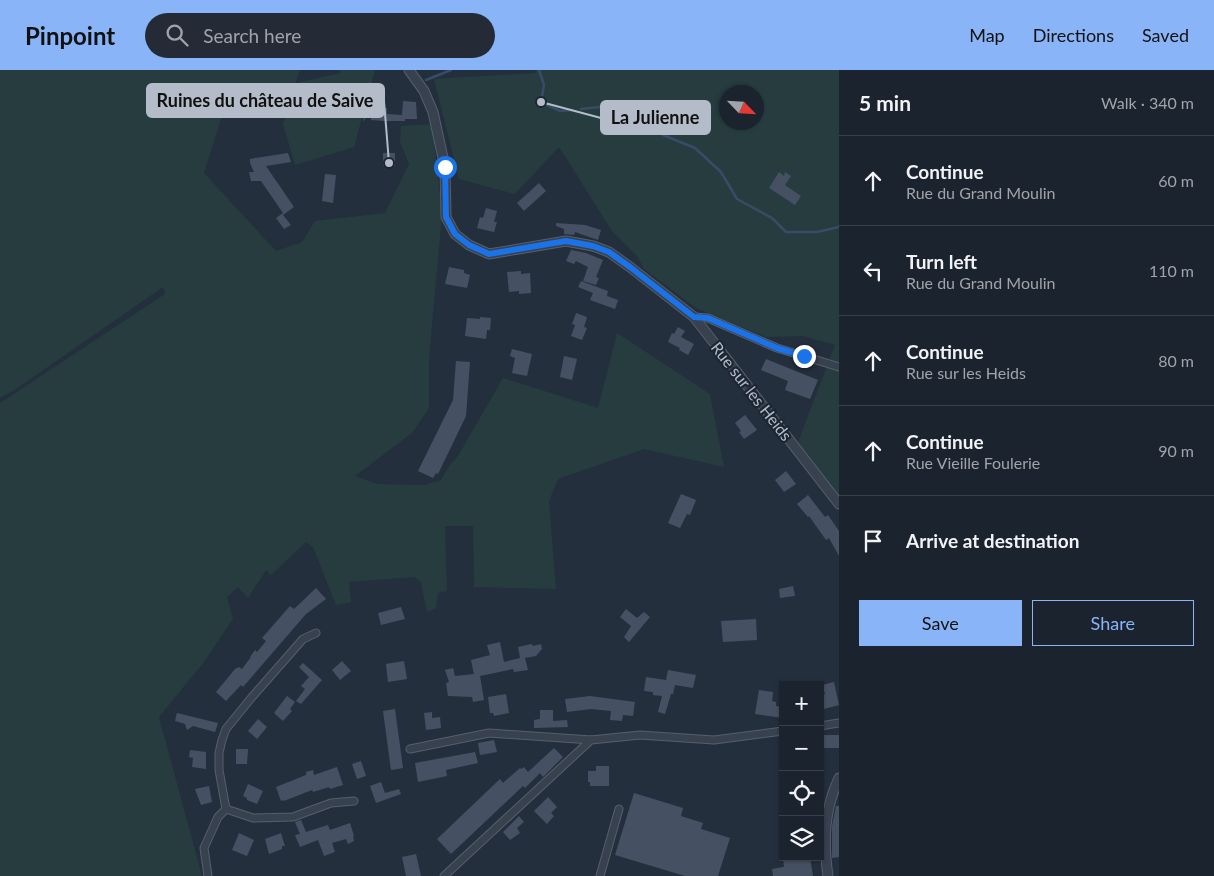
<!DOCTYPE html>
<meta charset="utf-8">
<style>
body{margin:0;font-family:Lato,sans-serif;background:#242b36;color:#f1f3f6}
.controls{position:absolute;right:15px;bottom:15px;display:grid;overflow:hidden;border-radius:0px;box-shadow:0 1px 4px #0004}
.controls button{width:45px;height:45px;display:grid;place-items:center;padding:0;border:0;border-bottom:1px solid #39404a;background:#1b232e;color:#f1f3f6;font:25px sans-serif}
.compass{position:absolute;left:719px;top:15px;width:45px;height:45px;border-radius:50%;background:#1b232e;box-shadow:0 1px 4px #0004;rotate:115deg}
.stop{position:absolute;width:15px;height:15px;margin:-11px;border:4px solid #1a73e8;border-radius:50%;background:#fff}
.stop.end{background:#1a73e8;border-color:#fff;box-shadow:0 1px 5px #0008}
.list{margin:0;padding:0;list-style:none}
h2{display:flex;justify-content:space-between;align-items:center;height:65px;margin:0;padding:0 20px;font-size:21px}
h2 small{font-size:16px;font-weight:400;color:#a0a4aa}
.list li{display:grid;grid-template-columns:32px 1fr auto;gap:15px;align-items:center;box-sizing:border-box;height:90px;padding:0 20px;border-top:1px solid #39404a}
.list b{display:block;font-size:19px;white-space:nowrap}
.list p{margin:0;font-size:16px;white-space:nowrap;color:#a0a4aa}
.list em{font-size:16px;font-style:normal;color:#a0a4aa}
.actions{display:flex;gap:10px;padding:15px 20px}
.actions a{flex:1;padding:11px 0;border:1px solid #8ab4f8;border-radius:0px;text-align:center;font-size:18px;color:#8ab4f8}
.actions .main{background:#8ab4f8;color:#111}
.icon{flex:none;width:28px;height:28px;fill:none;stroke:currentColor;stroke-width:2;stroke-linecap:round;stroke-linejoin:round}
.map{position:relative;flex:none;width:839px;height:806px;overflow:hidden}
header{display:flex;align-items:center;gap:30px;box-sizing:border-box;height:70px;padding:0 25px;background:#8ab4f8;color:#111}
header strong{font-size:24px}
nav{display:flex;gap:28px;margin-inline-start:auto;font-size:18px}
.search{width:350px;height:45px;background:#242b36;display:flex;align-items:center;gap:12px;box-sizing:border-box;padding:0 18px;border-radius:28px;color:#a0a4aa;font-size:19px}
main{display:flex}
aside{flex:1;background:#1b232e}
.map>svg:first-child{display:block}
.green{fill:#263c3f;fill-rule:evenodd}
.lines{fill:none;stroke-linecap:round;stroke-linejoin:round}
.stream{stroke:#394c67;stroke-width:2.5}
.building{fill:#455162}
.minor-casing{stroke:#565f6c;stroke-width:9}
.tertiary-casing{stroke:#565f6c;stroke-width:11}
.minor{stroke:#38414e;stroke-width:7}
.tertiary{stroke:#38414e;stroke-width:9}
.route{stroke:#1a73e8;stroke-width:6}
.labels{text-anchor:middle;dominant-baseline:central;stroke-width:4.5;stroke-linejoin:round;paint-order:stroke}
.street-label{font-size:16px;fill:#b4bcc9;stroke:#1d2633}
.leader{fill:none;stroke:#b4bcc9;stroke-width:2}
.callout-dot{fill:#b4bcc9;stroke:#1d2633;stroke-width:2}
.callout{fill:#b4bcc9;stroke:#b4bcc9;stroke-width:2}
.callout-label{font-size:18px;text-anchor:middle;font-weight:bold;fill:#111}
</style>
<header>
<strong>Pinpoint</strong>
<div class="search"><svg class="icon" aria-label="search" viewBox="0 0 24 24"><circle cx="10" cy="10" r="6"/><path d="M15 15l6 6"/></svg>Search here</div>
<nav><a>Map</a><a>Directions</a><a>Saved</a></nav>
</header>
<main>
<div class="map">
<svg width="839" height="806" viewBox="0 0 839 806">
<rect width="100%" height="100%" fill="#242f3e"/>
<g class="green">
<polygon points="0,0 300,0 285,43 222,46 204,103 276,181 302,172 315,151 385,143 409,94 400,72 401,56 432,54 442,144 429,289 429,338 412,363 355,406 377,414 424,415 441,410 450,395 458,386 503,308 598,338 617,263 710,324 724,397 644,379 558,409 549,431 556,519 474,517 473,456 445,456 447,521 438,523 436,538 427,542 421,512 414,507 349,512 351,532 336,535 313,477 306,472 271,505 266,500 248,528 238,517 227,527 233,549 204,592 159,647 202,806 0,806 0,333 165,224 163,217 16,319 0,328"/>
<polygon points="339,0 375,0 354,77 295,95 283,54 300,12 341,3"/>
<path d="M 536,0 L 839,0 L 839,425 L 798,372 L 835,275 L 803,266 L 766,267 L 696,238 L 644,199 L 637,186 L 612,161 L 559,77 L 515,124 L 459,109 L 434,9 L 535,3 ZM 726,22 L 756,22 L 756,52 L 726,52 Z"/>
</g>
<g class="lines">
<g class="stream">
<polyline points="539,0 544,15 541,32 560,41 572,40"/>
<polyline points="426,10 451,0"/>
<polyline points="581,39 619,35 646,46 663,65 695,78 721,102 737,129 772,148 786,162 817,162 839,157"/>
</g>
</g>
<g class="building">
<polygon points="369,12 379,15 377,18 381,20 379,23 381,24 373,37 387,38 387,44 402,45 403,31 416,32 417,49 405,49 405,51 384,51 371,50 371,47 366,47 363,52"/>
<polygon points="288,83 291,92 266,96 294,137 283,145 291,155 284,159 276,148 283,143 261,111 251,111 249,102 254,102 250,93 250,89"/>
<rect x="383" y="83" width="12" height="13"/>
<polygon points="779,102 784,106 785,102 791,106 785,115 801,126 795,135 769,118"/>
<polygon points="325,104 336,105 333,133 322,131"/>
<polygon points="539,113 546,121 524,141 517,133"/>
<polygon points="486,138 497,141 494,152 497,152 494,162 477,158 480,147 483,148"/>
<polygon points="556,153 585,155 601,160 598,170 575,162 574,165 564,164 564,159 556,156"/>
<polygon points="571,180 586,183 603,190 596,207 599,208 596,215 583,211 588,197 576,191 574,194 566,191"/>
<polygon points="449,197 464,200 464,203 470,205 467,218 445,214"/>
<polygon points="521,201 521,204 530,203 531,223 519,224 519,221 509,222 507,202"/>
<polygon points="581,211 608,221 607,226 618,230 615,239 590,230 593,223 578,217"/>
<polygon points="576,243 587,247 584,257 587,258 582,270 571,266 575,255 572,254"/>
<polygon points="480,247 491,248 490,260 487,260 486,269 465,266 467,248 480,249"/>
<polygon points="678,257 685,261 681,267 694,274 688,285 679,280 680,278 668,272 672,263 674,264"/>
<polygon points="512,279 532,284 527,306 512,303 515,288 510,286"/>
<polygon points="564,286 577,289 572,310 560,307"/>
<polygon points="766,289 818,310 810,329 785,320 788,311 761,300"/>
<polygon points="456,291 470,292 466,346 438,404 436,403 433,408 418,401 453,330"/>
<polygon points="745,345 757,360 744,369 739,362 741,361 735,353"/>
<polygon points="786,401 796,414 784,422 775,410"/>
<polygon points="681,424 696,430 690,445 687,444 680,458 668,453"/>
<polygon points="808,425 825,447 828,445 839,461 839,486 829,468 826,470 809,446 808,447 797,434"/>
<polygon points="793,516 795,526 780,528 779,519"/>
<polygon points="316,518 326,529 306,544 243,617 241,615 226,631 216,622 235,599 239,597 242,599 251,587 250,587 255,580 257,582 266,571 262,568 290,536 294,539"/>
<polygon points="401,537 405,549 381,555 378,543"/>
<polygon points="626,539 637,548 644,542 650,547 629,572 624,567 631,556 620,547"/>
<polygon points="756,549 757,570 723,572 721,551"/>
<polygon points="500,572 504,592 520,588 518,577 532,574 533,576 541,574 542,579 536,586 525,588 528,600 514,602 513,599 480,606 484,630 473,632 472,627 448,626 446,613 449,612 445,600 453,598 455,606 474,604 471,590 490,585 487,575"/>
<polygon points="342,591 351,601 340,610 332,600"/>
<polygon points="404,591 407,609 388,612 386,594"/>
<polygon points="303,593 322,610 301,634 296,631 305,619 301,616 309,607 299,597"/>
<polygon points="668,600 696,605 693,618 675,615 673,624 671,624 665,644 658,642 662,626 653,625 653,622 644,621 646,607 666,610"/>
<polygon points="834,612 839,635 820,640 820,625 825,624 822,615"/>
<polygon points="759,620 773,622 772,631 776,632 776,636 781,637 783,648 755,644"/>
<polygon points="506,624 509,643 494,646 493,643 490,643 488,627"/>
<polygon points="287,626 295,632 290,639 292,641 283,651 274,643"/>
<polygon points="590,626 635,632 633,646 623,645 622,651 610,650 611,641 591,639 567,642 565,629"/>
<polygon points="395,639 403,698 391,700 383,641"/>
<polygon points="540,640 553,640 553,651 567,650 568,657 534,658 534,650 540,649"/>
<polygon points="432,642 432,648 440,647 441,658 426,660 424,643"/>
<polygon points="177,643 218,653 215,662 193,656 187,660 185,654 175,651"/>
<polygon points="258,649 267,657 257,669 248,661"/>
<polygon points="820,665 839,665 839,678 824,678 820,675"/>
<polygon points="494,670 497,682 480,685 478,673"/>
<polygon points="554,678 563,687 543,707 540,703 525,718 523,716 451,784 437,769 500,709 503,713 520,698 521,699 524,697 528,702"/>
<polygon points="236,679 248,679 247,694 236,694"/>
<polygon points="190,680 206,682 206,699 192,697 193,688 189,687"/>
<polygon points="475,682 478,693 446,700 447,706 418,712 415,693"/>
<polygon points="361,691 366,706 357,709 352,694"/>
<polygon points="596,696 609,696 609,716 590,716 590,712 588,712 588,701 596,701"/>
<polygon points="337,697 343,715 330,719 329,717 313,722 312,720 284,731 284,730 281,731 276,717 306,705 306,702 313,700 314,705"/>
<polygon points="381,712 385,723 399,719 401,724 376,733 370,716"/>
<polygon points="248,714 263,721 257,734 247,730 247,728 243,726"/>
<polygon points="209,716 212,732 201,735 195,719"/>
<polygon points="634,723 683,738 681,746 703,753 701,759 730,768 718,806 685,806 615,785"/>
<polygon points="548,727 557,737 551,743 554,746 547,754 534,741"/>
<polygon points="836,736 839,736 839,787 832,788 832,756"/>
<polygon points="519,746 524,752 517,758 520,763 510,770 503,762"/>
<polygon points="301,750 306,762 328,755 330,760 350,753 354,766 353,766 354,771 348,774 346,769 332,773 335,782 324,786 318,770 300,777 295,765 300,764 295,752"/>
<polygon points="239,763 254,770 247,786 232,780"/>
<polygon points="281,763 285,776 282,776 282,779 269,784 265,769"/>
<polygon points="416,784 421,806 406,806 402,787"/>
<polygon points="783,787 810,787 813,806 773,806 772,799 784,797"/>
</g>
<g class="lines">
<g class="minor-casing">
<g id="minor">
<polyline points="694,247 708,248 777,278 839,297"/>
<polyline points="820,656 839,653"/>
<polyline points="410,679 489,663 591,670"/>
<polyline points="226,739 253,748 293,747 331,733 354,731"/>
<polyline points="208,806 204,778 218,747 226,739 219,700 219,683 222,670 226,659 252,627 303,569 316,563"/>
<polyline points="444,806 591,670 640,665 714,670 783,661"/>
<polyline points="600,806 619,739"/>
</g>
</g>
<g class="tertiary-casing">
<g id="tertiary">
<polyline points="409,0 424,21 433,42 445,97 446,147 455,164 469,175 489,184 566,171 593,176 609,182 630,197 694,247 839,434"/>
<path d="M 828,806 C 823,771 824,740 839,708"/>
</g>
</g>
<use href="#minor" class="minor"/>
<use href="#tertiary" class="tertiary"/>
</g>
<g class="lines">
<polyline class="route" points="445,97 446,147 455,164 469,175 489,184 566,171 593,176 609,182 630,197 694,247 708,248 777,278 804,286"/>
</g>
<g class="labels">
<g class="street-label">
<text transform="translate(752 321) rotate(52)">Rue sur les Heids</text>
</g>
</g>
<path class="leader" d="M389 93L384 31M541 32L601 48"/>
<g class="callout-dot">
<circle cx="389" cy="93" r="5"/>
<circle cx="541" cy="32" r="5"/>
</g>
<g class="callout">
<rect x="147" y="14" width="237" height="33" rx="5"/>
<rect x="601" y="31" width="109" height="33" rx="5"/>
</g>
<g class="callout-label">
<text x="265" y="37">Ruines du château de Saive</text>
<text x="655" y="54">La Julienne</text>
</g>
</svg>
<div class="controls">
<button>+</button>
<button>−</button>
<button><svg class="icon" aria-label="locate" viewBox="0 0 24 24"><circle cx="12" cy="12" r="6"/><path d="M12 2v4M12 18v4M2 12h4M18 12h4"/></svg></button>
<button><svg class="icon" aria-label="layers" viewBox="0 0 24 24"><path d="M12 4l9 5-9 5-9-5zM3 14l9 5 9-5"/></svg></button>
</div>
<svg class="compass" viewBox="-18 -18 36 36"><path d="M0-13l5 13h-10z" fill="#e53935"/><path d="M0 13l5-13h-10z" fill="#a0a4aa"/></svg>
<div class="stop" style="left:445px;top:97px"></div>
<div class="stop end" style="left:804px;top:286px"></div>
</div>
<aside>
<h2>5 min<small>Walk · 340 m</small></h2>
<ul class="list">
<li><svg class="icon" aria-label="ahead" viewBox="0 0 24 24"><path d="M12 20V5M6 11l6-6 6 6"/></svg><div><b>Continue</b><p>Rue du Grand Moulin</p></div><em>60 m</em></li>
<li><svg class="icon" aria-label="left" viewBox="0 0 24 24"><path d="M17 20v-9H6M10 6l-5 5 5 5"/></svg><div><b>Turn left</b><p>Rue du Grand Moulin</p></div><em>110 m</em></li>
<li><svg class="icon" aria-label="ahead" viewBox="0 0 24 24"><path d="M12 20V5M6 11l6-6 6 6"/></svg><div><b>Continue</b><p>Rue sur les Heids</p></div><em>80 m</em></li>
<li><svg class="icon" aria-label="ahead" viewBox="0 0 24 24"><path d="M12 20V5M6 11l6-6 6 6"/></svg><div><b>Continue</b><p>Rue Vieille Foulerie</p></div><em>90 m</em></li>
<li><svg class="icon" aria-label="arrive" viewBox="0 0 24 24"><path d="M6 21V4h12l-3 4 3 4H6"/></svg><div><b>Arrive at destination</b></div></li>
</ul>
<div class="actions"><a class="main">Save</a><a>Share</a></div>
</aside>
</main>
